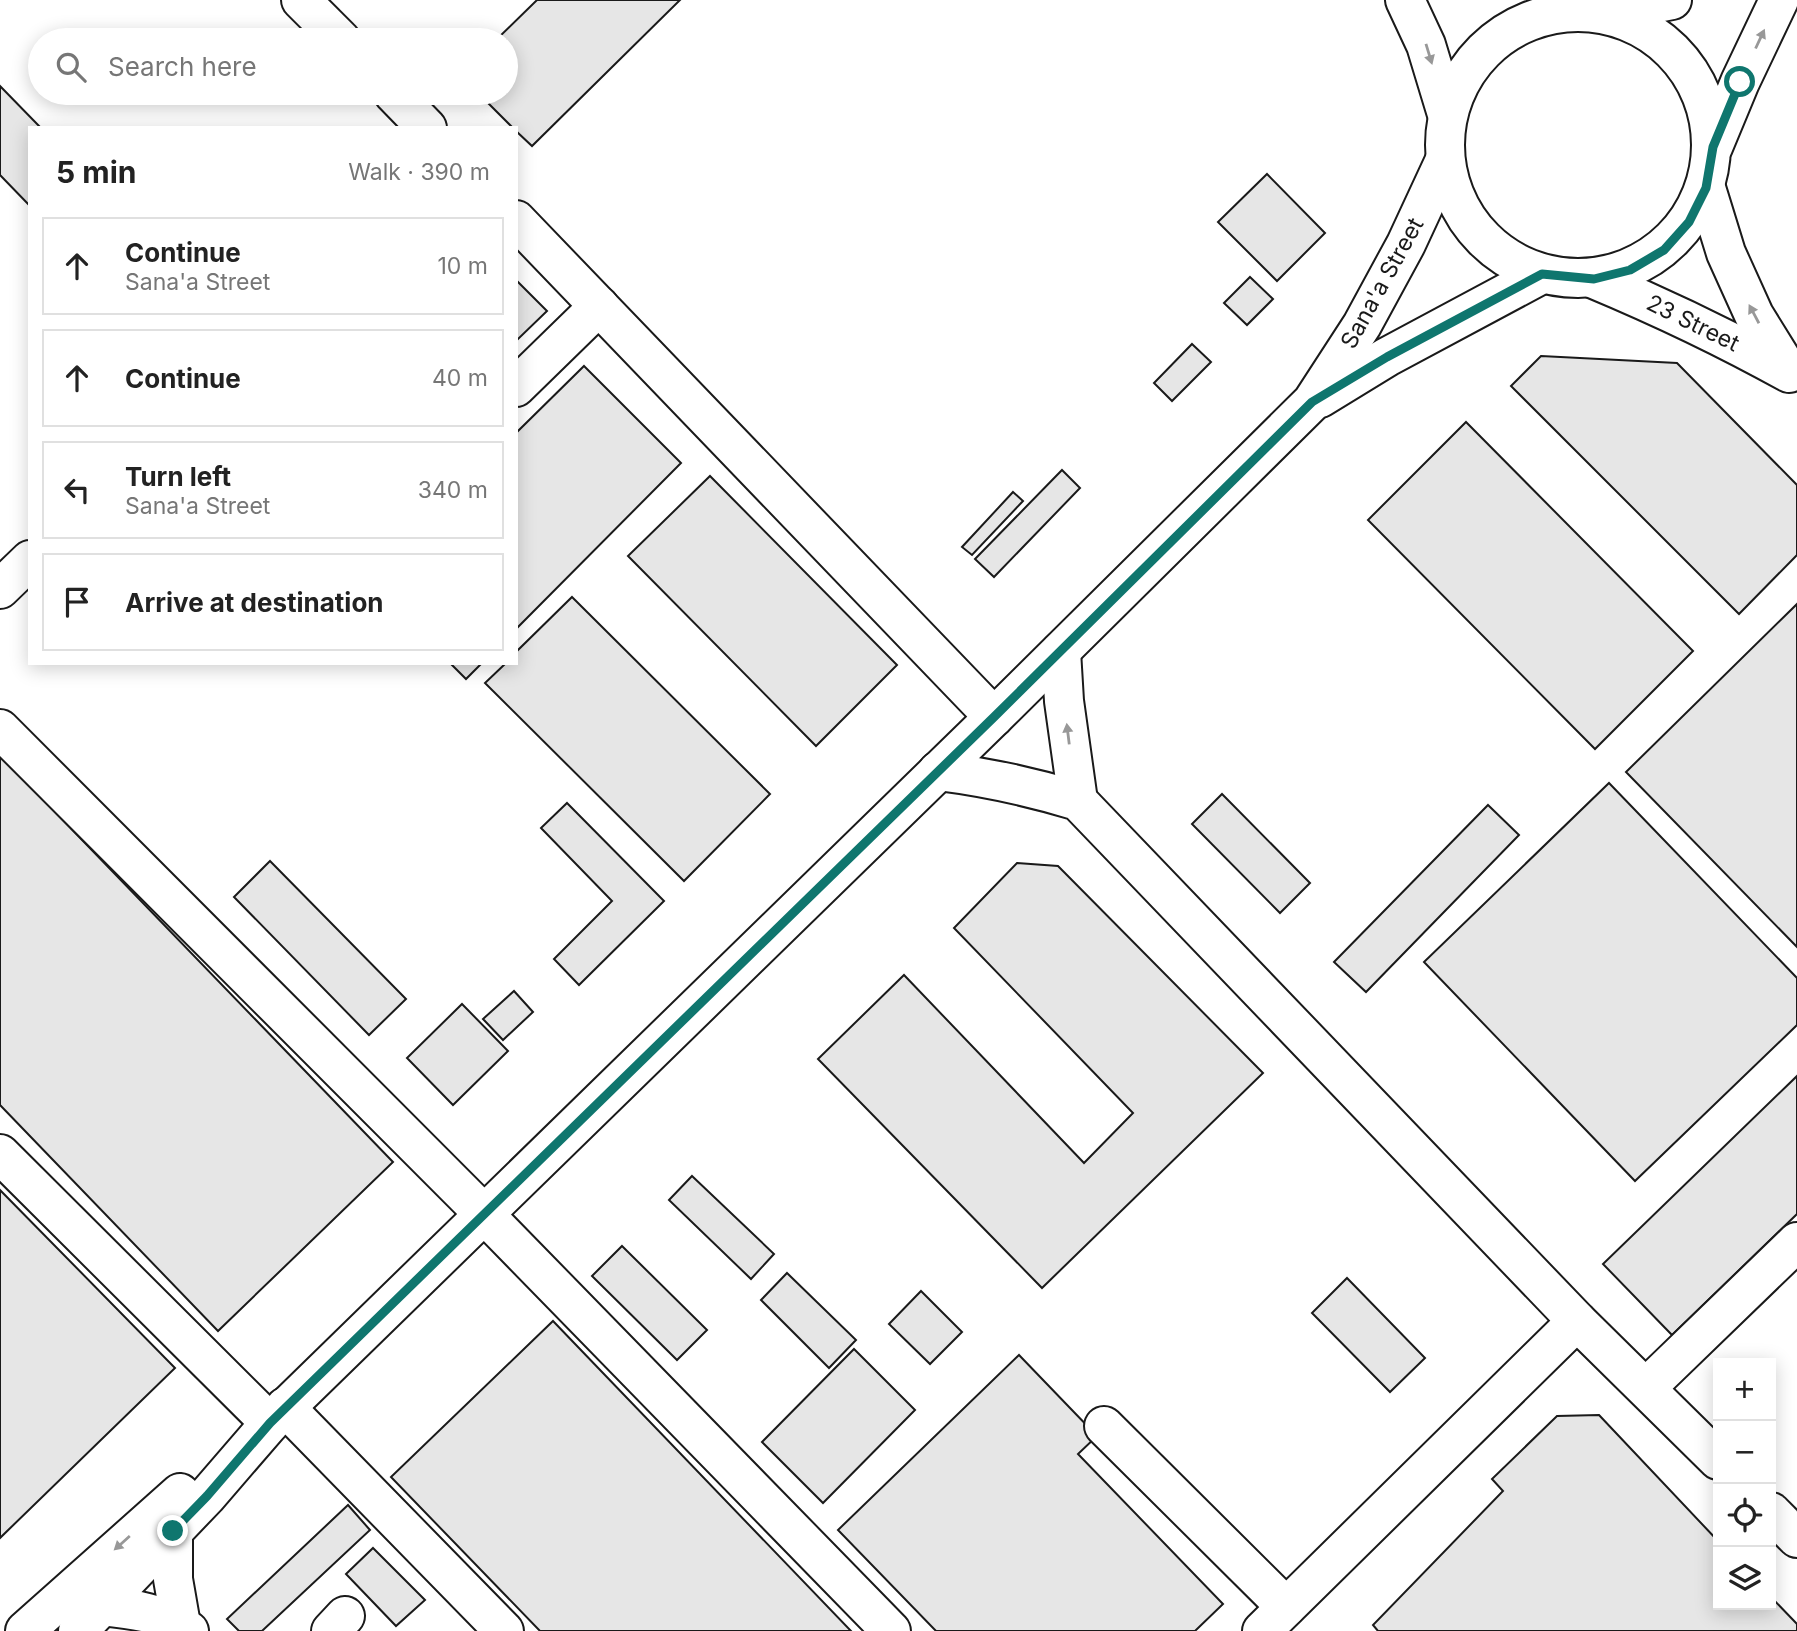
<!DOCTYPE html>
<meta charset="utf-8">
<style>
body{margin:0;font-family:Inter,sans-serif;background:#f6f6f6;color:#222}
.controls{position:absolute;right:21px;bottom:21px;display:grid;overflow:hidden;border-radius:0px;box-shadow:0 4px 18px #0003}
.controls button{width:63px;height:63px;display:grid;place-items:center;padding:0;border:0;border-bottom:2px solid #e0e0e0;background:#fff;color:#222;font:35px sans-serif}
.stop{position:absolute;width:21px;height:21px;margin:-16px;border:5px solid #0f766e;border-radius:50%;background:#fff}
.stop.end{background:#0f766e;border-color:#fff;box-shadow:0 2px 7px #0008}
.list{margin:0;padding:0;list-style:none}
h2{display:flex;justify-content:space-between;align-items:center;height:91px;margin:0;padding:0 28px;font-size:30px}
h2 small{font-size:23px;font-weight:400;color:#767676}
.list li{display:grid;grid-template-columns:46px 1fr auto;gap:21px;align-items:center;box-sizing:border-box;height:98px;margin:0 14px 14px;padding:0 14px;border:2px solid #e0e0e0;border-radius:0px}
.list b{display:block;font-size:26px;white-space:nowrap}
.list p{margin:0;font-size:23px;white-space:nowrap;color:#767676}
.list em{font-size:23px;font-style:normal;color:#767676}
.icon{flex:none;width:38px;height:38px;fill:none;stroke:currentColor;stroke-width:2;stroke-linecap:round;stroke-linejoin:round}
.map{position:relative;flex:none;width:1797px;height:1631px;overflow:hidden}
.search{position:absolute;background:#fff;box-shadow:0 4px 18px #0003;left:28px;top:28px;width:490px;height:77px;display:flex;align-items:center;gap:18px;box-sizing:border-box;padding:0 24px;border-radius:38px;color:#767676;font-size:26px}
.panel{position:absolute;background:#fff;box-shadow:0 4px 18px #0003;left:28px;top:126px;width:490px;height:539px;border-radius:0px}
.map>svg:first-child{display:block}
.building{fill:#e6e6e6;stroke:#1a1a1a;stroke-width:2}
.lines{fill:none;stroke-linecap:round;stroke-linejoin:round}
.minor-casing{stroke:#1a1a1a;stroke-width:42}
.minor{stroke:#fff;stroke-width:38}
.oneway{fill:#989898}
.route{stroke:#0f766e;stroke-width:9}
.labels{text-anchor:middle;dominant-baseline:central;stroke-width:5;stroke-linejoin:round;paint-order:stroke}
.street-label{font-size:23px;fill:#1a1a1a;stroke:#fff}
</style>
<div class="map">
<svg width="1797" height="1631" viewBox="0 0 1797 1631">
<rect width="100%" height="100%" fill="#fff"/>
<g class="building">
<polygon points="537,0 680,0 532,146 516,131 516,128 513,128 478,93 506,93 506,40 496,40"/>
<polygon points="0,86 41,128 30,128 30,206 0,175"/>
<polygon points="1267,174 1325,233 1277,281 1218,222"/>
<polygon points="1250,277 1273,299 1247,325 1224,303"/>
<polygon points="516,280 547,311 516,341"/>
<polygon points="1192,344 1211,362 1172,401 1154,383"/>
<polygon points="1541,356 1677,363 1797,485 1797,555 1739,614 1511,386"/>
<polygon points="584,366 681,463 516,629 516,433"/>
<polygon points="1466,422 1693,651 1595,749 1368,520"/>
<polygon points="1062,470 1080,488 994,577 975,559"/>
<polygon points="710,476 897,665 816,746 628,556"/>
<polygon points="1013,492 1023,501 972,555 962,547"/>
<polygon points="572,597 770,794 684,881 485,683 506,663 516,663 516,652"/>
<polygon points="1797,604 1797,947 1626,772"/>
<polygon points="450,663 482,663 466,679"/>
<polygon points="0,755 393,1162 218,1331 0,1105"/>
<polygon points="1609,783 1797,978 1797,1025 1635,1181 1424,962"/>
<polygon points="1222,794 1310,883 1280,913 1192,824"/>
<polygon points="567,803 664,901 579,985 554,959 612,901 541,828"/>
<polygon points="1488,805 1519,835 1366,992 1334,962"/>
<polygon points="270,861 406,999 369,1035 234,897"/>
<polygon points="1017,863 1058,866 1263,1073 1042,1288 818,1059 904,975 1084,1163 1133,1113 954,928"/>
<polygon points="514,991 533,1012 503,1040 483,1019"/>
<polygon points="462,1004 508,1051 453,1105 407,1058"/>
<polygon points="1797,1076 1797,1214 1672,1335 1603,1264"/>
<polygon points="692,1176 774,1254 751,1279 669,1200"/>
<polygon points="0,1190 175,1368 0,1538"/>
<polygon points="622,1246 707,1330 677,1360 592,1276"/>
<polygon points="787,1273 856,1340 829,1368 761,1300"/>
<polygon points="1347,1278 1425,1358 1390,1392 1312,1313"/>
<polygon points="921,1291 962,1332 930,1364 889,1324"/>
<polygon points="553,1321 851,1631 540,1631 391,1477"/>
<polygon points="854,1349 915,1410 823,1503 762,1442"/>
<polygon points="1019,1355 1097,1436 1078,1454 1223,1604 1195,1631 936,1631 838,1530"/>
<polygon points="1599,1415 1718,1541 1718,1605 1771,1605 1771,1597 1797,1624 1797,1631 1378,1631 1373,1625 1503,1491 1492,1479 1557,1416"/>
<polygon points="348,1505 370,1530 262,1631 239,1631 227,1619"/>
<polygon points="373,1548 425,1600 396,1626 346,1574"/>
</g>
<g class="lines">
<g class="minor-casing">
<g id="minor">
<polyline points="301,0 341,40"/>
<polyline points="1405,0 1426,45 1446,111"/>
<circle cx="1578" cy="145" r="133"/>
<polyline points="1606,13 1672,0"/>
<polyline points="393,93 427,128"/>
<polyline points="1713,147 1740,82 1779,0"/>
<polyline points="1706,188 1726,253 1754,315 1788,370"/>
<polyline points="516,220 994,717"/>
<path d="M 1594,279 C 1661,307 1726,338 1789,373"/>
<polyline points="516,387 599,306"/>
<polyline points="1320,398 1387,357 1542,274"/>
<polyline points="0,589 30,560"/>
<polyline points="1061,651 1064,701 1078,801"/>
<polyline points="0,729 484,1214 891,1631"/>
<path d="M 938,771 C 986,777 1032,787 1078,801 L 1577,1321 L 1718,1460"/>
<polyline points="0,1154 270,1423"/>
<polyline points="1646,1388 1797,1242"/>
<polyline points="285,1407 504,1631"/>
<polyline points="1104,1426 1286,1607"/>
<polyline points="1771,1512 1797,1538"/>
<polyline points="173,1531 173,1579 181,1625"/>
<path d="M 102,1606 C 130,1609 166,1613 189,1631"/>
<polyline points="25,1631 180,1493"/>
<polyline points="78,1631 207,1496 270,1423 994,717 1312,402 1362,325 1406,244 1445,160"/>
<polyline points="331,1631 345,1616"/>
<polyline points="1262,1631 1577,1321"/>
</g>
</g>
<use href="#minor" class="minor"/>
</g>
<defs><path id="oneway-solid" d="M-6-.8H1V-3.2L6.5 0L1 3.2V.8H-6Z" transform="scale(1.75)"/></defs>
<g class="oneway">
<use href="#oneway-solid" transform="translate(1760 39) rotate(-65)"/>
<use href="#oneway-solid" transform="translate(1429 54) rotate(73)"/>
<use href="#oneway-solid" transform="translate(1754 314) rotate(-118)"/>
<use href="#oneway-solid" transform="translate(1068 734) rotate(-97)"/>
<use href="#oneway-solid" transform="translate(122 1543) rotate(138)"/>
</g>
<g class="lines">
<polyline class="route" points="173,1531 207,1496 270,1423 994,717 1312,402 1387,357 1542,274 1594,279 1630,270 1664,250 1689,222 1706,188 1713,147 1740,82"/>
</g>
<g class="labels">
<g class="street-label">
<text transform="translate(1382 283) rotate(-61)">Sana'a Street</text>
<text transform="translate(1693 323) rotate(26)">23 Street</text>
</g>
</g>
</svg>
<div class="controls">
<button>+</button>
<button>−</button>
<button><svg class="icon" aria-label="locate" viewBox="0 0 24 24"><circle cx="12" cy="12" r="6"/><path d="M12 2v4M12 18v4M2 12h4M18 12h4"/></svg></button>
<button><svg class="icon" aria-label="layers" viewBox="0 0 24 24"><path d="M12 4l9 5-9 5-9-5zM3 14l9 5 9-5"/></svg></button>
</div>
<div class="stop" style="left:1740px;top:82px"></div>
<div class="stop end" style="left:173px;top:1531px"></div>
<div class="search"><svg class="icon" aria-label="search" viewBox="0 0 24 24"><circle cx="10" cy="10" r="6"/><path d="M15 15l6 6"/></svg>Search here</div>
<section class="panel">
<h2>5 min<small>Walk · 390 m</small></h2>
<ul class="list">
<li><svg class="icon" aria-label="ahead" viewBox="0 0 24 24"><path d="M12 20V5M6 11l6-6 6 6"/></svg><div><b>Continue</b><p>Sana'a Street</p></div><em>10 m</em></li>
<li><svg class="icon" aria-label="ahead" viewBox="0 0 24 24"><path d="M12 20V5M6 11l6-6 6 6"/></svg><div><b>Continue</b></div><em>40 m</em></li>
<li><svg class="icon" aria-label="left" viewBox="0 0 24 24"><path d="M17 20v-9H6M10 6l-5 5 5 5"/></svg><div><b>Turn left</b><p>Sana'a Street</p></div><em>340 m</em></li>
<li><svg class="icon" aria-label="arrive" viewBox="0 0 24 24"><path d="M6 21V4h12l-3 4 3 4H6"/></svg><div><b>Arrive at destination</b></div></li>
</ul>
</section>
</div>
